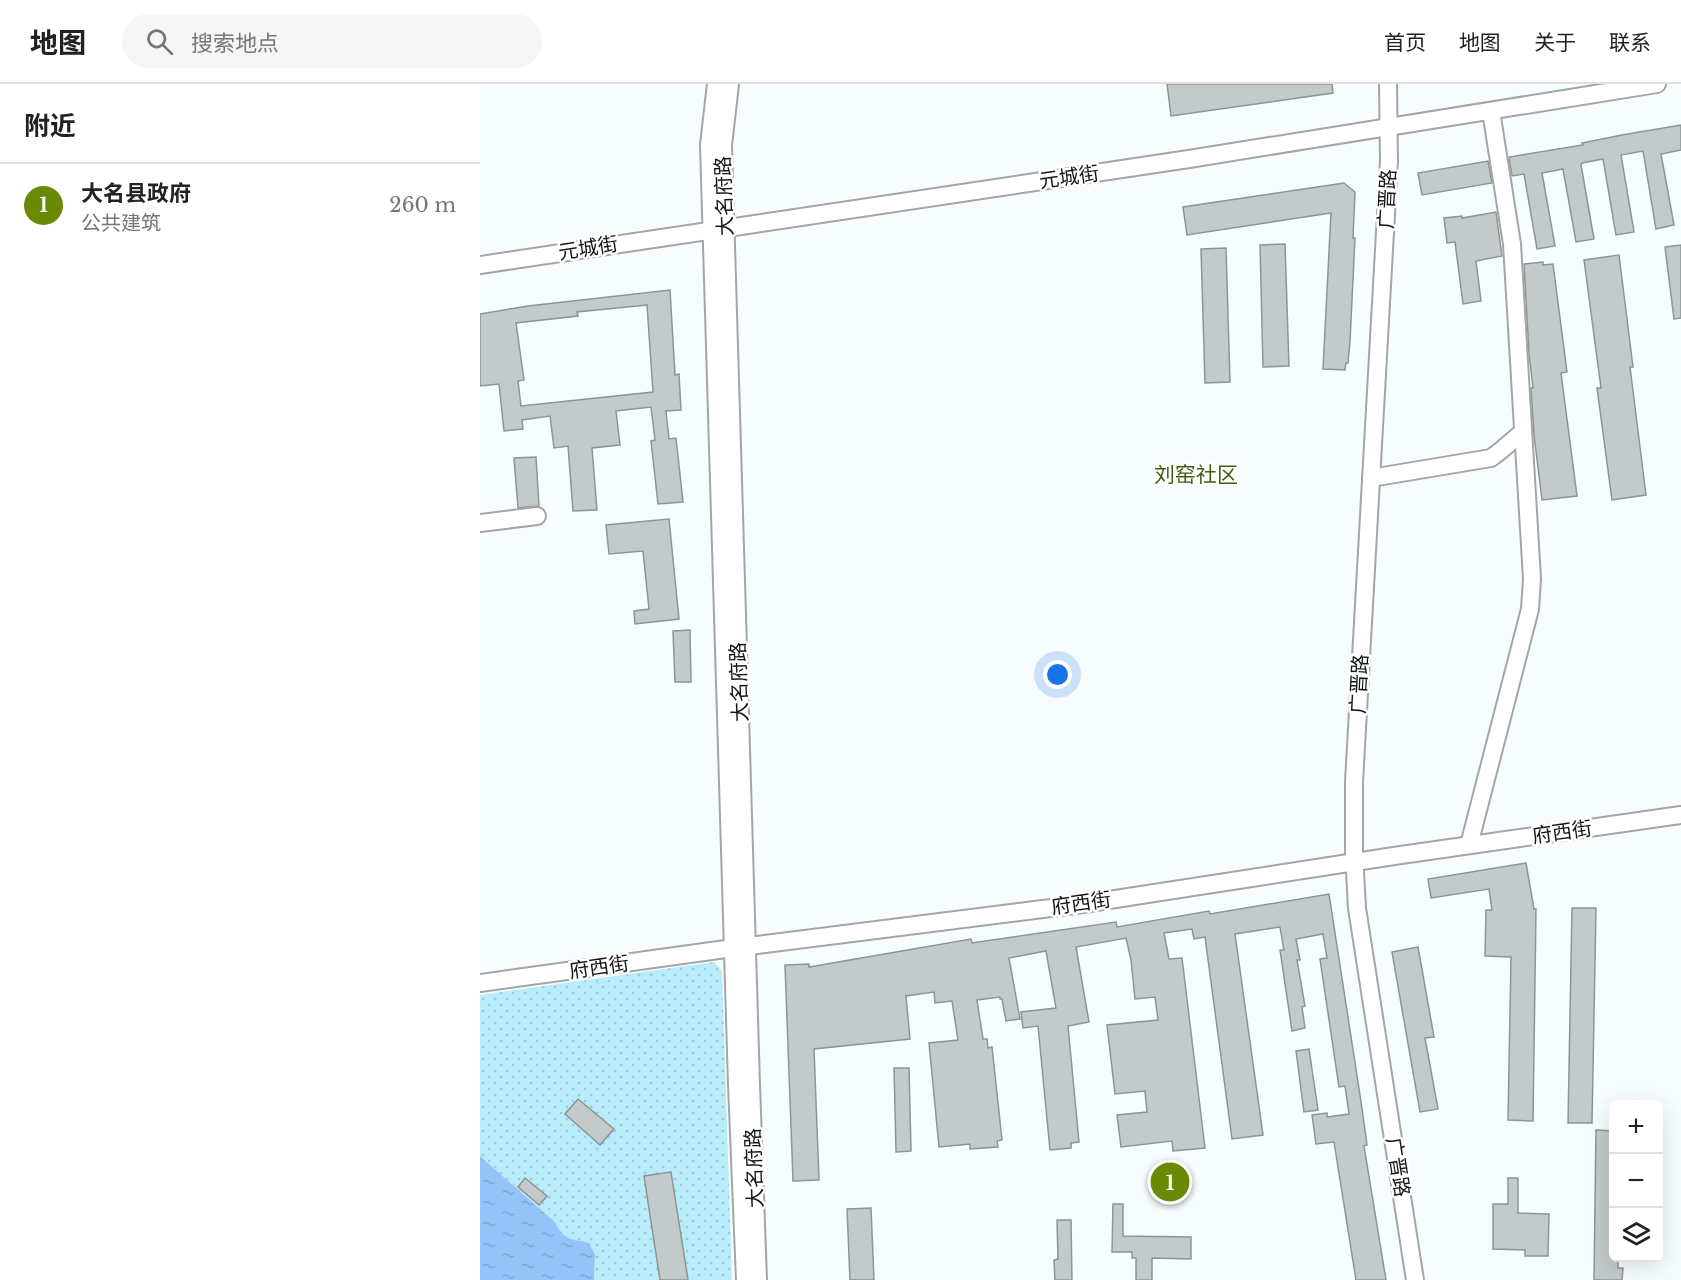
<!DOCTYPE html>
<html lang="zh">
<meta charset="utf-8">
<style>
body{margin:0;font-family:"Libre Baskerville","Noto Sans SC",serif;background:#f6f6f6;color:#222}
.controls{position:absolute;right:18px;bottom:18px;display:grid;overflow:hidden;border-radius:9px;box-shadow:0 6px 24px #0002}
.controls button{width:54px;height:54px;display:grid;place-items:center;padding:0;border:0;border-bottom:2px solid #e0e0e0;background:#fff;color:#222;font:30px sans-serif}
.you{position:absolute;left:578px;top:591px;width:21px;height:21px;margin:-15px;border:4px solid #fff;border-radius:50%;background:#1a73e8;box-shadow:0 0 0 9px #1a73e833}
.badge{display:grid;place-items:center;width:39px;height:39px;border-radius:50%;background:#6a8905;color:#fff;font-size:20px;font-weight:700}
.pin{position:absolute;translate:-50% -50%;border:3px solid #fff;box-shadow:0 2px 6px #0006}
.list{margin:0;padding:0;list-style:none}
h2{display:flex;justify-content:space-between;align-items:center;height:78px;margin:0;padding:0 24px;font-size:26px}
h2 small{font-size:20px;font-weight:400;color:#767676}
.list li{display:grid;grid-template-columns:39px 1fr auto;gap:18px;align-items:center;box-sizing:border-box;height:84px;padding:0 24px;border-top:2px solid #e0e0e0}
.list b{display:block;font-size:22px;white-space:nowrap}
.list p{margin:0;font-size:20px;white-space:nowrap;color:#767676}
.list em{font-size:20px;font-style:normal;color:#767676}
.icon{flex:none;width:33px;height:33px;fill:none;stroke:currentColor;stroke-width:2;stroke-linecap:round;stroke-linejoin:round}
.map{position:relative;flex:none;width:1201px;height:1196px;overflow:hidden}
header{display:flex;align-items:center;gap:36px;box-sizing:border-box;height:84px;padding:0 30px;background:#fff;border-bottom:2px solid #e0e0e0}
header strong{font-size:28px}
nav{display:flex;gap:33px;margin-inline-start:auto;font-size:21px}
.search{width:420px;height:54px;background:#f6f6f6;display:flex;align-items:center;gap:15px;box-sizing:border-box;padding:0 21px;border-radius:33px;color:#767676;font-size:22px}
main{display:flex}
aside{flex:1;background:#fff}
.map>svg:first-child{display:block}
.park{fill:url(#park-dots)}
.water{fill:url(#water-ripples)}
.building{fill:#c4caca;stroke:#8e9494;stroke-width:1.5;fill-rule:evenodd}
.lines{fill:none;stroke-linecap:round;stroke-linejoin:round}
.minor-casing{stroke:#a2a6a8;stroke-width:20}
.minor{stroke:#fff;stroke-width:16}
.labels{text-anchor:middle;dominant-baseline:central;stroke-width:5;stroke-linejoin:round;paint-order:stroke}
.street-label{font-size:20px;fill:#151717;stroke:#fff}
.neighbourhood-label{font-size:21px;fill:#465a0f;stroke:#fff}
</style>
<header>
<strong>地图</strong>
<div class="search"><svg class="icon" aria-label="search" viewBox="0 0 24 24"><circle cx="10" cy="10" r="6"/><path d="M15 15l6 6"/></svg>搜索地点</div>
<nav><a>首页</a><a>地图</a><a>关于</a><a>联系</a></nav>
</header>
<main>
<aside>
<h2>附近<small></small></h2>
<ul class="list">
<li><span class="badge">1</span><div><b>大名县政府</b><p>公共建筑</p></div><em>260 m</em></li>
</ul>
</aside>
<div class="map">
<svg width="1201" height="1196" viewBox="0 0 1201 1196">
<defs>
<pattern id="park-dots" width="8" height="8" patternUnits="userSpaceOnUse" patternTransform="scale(1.5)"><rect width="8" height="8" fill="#b8ecfa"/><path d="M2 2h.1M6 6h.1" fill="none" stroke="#9dcad6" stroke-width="1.8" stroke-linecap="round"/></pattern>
<pattern id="water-ripples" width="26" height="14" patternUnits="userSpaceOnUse" patternTransform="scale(1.5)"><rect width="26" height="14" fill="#93c3f9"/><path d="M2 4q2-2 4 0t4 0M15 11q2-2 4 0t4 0" fill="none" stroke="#7ea7d5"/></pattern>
</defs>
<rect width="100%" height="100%" fill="#f7fdfe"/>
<path class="park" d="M 234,878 L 242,887 L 252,1196 L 114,1196 L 115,1171 L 100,1157 C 84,1156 82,1152 75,1138 L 0,1072 L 0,911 Z"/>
<path class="water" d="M 0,1072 L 75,1138 C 85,1158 90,1154 109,1159 L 115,1171 L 114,1196 L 0,1196 Z"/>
<g class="building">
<polygon points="687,0 852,0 853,9 691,32"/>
<polygon points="1201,41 1201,66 1181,70 1194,141 1176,145 1163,67 1141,71 1154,148 1136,151 1123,75 1102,79 1101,81 1114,155 1096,158 1083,85 1062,89 1075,162 1057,165 1044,90 1032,92 1029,73 1103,61 1102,59 1142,51"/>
<polygon points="1008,77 1012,99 942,111 938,89"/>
<polygon points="864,99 875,108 873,154 875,154 870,257 868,279 866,279 865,286 843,285 851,129 707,151 703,123"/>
<polygon points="1016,128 1022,172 996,177 1001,217 983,220 975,158 967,159 964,134 982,132 982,134"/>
<polygon points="805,160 809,282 783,283 780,161"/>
<polygon points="1201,161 1201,234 1194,235 1185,163"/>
<polygon points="746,164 750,298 725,299 721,165"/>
<polygon points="1139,171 1153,283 1150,283 1166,411 1132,416 1117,304 1121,304 1104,176"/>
<polygon points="1063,178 1063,181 1073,180 1087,288 1081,289 1097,412 1062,416 1054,351 1051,304 1053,304 1049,270 1044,180"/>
<path d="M 190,206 L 195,291 L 199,290 L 201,326 L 186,327 L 189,355 L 196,354 L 203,418 L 178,420 L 171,357 L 175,356 L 171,323 L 136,327 L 140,361 L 112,364 L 117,426 L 93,427 L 88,362 L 74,364 L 70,332 L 42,336 L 43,345 L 24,347 L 19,300 L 0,302 L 0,230 L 48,222 ZM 167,221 L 173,308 L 41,322 L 38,297 L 44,296 L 36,239 L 98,232 L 97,228 Z"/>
<polygon points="56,373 59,422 38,424 34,374"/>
<polygon points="189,435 199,535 155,540 154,527 169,525 163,467 129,470 126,441"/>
<polygon points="210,546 211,598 195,598 193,547"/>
<polygon points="1046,779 1054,825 1056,825 1053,1037 1028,1036 1031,873 1005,872 1006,826 1012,826 1009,805 951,814 948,795"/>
<polygon points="849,810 882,1024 887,1061 884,1062 906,1196 876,1196 854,1058 836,1060 832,1031 847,1029 847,1033 869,1030 865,1002 859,1003 840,875 847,874 843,850 816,855 820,876 817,876 825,922 822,923 825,944 812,947 800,866 804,866 800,843 755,850 783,1051 752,1055 725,853 714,855 712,845 684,849 689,875 702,874 725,1064 693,1067 692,1057 641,1063 637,1031 667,1028 665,1007 635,1010 627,941 678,936 675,913 655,915 651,876 646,854 596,863 609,938 588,942 599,1058 591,1059 591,1064 570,1066 558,942 543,944 541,928 576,924 566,867 529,874 540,935 526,937 522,915 520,915 520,913 497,916 503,955 507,955 508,964 512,963 522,1056 517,1057 518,1063 490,1065 490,1060 459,1063 449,959 478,956 472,917 455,919 454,908 426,912 430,955 334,965 339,1096 313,1097 305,881 329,880 329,883 491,855 492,859 636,838 637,843 729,827 730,830"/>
<polygon points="1092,824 1116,824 1112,1039 1088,1039"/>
<polygon points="938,863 954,953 945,954 958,1025 940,1028 912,868"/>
<polygon points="829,965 838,1026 824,1028 816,967"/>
<polygon points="414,984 429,984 431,1067 416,1068"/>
<polygon points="98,1015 134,1045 120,1061 85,1030"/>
<polygon points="1116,1046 1134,1047 1134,1173 1138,1173 1138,1184 1143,1184 1142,1196 1114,1196"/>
<polygon points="191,1088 208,1196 180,1196 164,1092"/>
<polygon points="45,1094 67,1112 59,1121 38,1103"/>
<polygon points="1028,1094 1038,1094 1038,1129 1069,1130 1068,1172 1045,1172 1045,1166 1013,1165 1013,1120 1028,1120"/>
<polygon points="633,1120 643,1120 643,1152 711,1153 711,1175 672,1174 672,1196 656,1196 656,1174 652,1174 652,1168 632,1168"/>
<polygon points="391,1124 394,1196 370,1196 367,1125"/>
<polygon points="577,1136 591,1136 592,1196 575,1196 574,1176 578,1175"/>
</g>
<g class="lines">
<g class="minor-casing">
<g id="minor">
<polyline points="236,0 229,61 257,1001 265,1196"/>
<polyline points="250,0 243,61 271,1001 278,1196"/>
<polyline points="908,0 909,77 874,698 874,769 877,824 935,1196"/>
<polyline points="0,181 709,75 1177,0"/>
<path d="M 891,394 L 1011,374 C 1023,366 1032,356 1043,348"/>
<polyline points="0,439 57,432"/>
<polyline points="989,761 1050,525 1052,495 1032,160 1011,27"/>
<polyline points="0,899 253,864 603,820 914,772 1201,731"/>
</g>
</g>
<use href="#minor" class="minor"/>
</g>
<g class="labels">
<g class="street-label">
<text transform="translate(589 93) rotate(-8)">元城街</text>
<text transform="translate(244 112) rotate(-92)">大名府路</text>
<text transform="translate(907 115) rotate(-87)">广晋路</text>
<text transform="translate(108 164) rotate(-9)">元城街</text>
<text transform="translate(259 598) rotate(-92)">大名府路</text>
<text transform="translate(879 600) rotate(-87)">广晋路</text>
<text transform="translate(1082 748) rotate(-8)">府西街</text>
<text transform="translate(601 819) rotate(-8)">府西街</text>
<text transform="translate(119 883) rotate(-8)">府西街</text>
<text transform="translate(918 1083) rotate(81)">广晋路</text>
<text transform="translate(274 1084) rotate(-92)">大名府路</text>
</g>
<g class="neighbourhood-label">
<text x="716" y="391">刘窑社区</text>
</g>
</g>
</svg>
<div class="controls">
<button>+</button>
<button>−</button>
<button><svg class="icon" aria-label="layers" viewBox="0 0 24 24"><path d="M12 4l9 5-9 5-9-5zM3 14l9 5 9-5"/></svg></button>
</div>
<div class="you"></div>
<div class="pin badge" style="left:690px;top:1098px">1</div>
</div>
</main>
